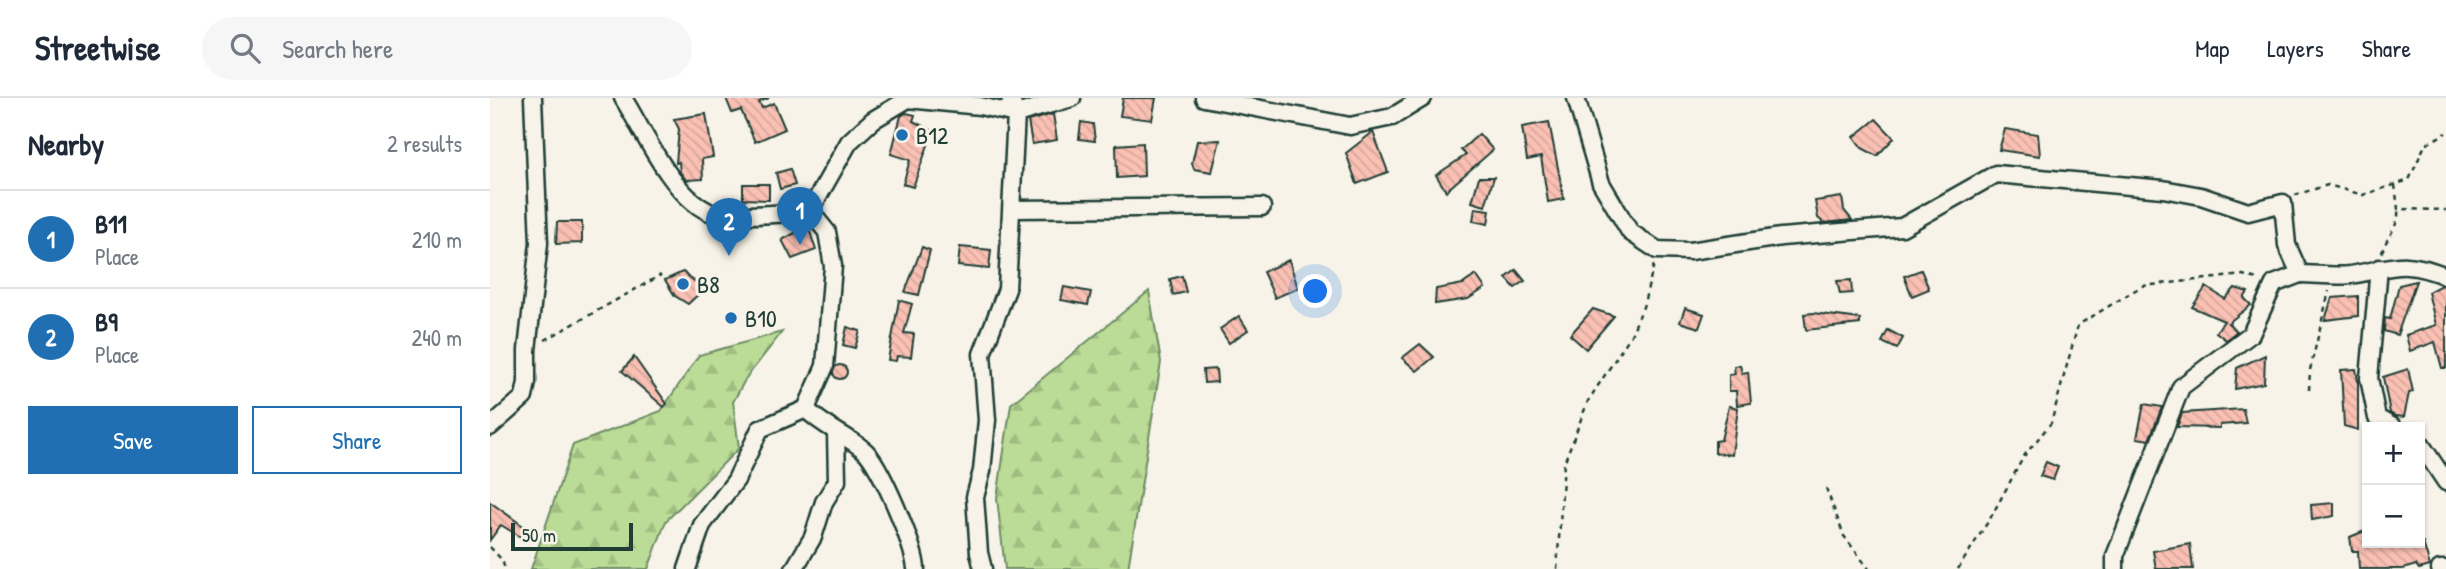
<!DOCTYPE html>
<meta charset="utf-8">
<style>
body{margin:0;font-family:"Patrick Hand",sans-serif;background:#f6f6f7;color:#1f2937}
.controls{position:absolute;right:21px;bottom:21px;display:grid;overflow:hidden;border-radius:0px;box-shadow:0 2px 5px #0004}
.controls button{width:63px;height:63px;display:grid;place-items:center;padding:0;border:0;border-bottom:2px solid #e0e1e3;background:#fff;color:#1f2937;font:35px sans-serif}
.scale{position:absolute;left:21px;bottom:18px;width:122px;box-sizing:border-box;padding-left:7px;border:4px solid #1f3d34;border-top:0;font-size:19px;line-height:24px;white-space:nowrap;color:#1f3d34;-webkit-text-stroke:5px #f7f3e8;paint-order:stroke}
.you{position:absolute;left:826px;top:194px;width:24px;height:24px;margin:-18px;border:5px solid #fff;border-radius:50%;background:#1a73e8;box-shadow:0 0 0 10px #1a73e833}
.badge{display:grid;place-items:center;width:46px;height:46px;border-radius:50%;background:#1f6fb2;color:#fff;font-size:23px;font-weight:700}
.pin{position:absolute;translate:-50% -58px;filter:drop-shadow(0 2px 4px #0008)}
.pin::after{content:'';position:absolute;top:37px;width:24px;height:21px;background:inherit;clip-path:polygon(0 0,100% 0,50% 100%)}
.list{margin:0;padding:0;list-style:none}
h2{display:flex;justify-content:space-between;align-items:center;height:91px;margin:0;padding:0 28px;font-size:30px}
h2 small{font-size:23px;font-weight:400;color:#747a83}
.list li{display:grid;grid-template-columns:46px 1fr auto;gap:21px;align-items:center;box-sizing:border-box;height:98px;padding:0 28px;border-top:2px solid #e0e1e3}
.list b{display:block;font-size:26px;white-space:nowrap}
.list p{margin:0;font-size:23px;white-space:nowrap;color:#747a83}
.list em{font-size:23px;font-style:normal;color:#747a83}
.actions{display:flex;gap:14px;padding:21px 28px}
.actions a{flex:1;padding:16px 0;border:2px solid #1f6fb2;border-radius:0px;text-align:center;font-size:24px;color:#1f6fb2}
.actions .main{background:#1f6fb2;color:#fff}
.icon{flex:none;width:38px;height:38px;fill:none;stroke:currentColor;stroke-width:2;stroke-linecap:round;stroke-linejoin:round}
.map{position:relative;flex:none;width:1956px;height:471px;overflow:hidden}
header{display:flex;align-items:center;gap:42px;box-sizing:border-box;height:98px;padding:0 35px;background:#fff;border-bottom:2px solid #e0e1e3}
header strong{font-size:33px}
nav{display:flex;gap:38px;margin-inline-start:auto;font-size:24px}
.search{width:490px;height:63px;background:#f6f6f7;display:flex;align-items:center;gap:18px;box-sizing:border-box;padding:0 24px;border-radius:38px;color:#747a83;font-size:26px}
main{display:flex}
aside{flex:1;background:#fff}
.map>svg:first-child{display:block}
.forest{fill:url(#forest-firs);stroke:#6d8c65;stroke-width:2}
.building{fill:url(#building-back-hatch);stroke:#1f3d34;stroke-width:2}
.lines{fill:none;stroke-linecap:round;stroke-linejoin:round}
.minor-casing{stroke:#1f3d34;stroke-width:21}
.path{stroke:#1f3d34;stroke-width:2.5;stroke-dasharray:5 5;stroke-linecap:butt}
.minor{stroke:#f7f3e8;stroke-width:16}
.poi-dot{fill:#1f6fb2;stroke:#f7f3e8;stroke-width:2.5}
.labels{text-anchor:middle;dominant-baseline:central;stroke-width:6;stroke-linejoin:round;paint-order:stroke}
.poi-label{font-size:24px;fill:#1f3d34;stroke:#f7f3e8;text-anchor:start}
</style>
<header>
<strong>Streetwise</strong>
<div class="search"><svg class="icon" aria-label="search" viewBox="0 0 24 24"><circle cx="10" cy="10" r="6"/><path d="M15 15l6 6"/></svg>Search here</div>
<nav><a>Map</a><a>Layers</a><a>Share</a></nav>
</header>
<main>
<aside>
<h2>Nearby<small>2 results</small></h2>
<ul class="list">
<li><span class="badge">1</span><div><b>B11</b><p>Place</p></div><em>210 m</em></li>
<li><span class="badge">2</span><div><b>B9</b><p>Place</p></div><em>240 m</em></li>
</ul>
<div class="actions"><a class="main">Save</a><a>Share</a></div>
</aside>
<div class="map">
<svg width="1956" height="471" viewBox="0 0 1956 471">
<defs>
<pattern id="forest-firs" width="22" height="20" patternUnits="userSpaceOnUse" patternTransform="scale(1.75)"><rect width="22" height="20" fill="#bbdc96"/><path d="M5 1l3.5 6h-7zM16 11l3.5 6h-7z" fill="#a0be82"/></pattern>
<pattern id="building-back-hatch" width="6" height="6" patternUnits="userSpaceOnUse" patternTransform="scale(1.75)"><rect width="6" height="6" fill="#fac0b3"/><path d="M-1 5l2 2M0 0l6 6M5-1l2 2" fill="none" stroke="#d6a69b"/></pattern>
</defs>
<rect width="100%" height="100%" fill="#f7f3e8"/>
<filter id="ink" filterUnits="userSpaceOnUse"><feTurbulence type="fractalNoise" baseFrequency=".0143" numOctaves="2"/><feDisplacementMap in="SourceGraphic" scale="14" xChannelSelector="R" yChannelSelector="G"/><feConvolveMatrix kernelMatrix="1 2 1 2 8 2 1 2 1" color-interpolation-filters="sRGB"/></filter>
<g filter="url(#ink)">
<g class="forest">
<polygon points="659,193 671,264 638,471 515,471 507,400 521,306"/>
<polygon points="292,234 256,280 243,304 249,350 176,423 158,471 41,471 83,347 171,313 209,257"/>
</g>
<g class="building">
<polygon points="236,0 279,0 269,4 272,10 284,5 295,31 265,44 251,12 242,15"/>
<polygon points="633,0 666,0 662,22 630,18"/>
<polygon points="416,15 425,17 423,23 443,33 423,89 413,86 420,62 401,56 411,18"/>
<polygon points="216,16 223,59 212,61 213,81 196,82 190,74 189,64 186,65 189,31 184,21"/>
<polygon points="563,16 567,42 542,46 538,23"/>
<polygon points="1386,21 1404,40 1387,58 1372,50 1364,39"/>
<polygon points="591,24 603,26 605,43 589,41"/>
<polygon points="1059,24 1074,101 1058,104 1051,59 1037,62 1032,29"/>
<polygon points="1515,31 1548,36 1550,58 1509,52"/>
<polygon points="883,34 898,74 867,86 856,55"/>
<polygon points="989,36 1003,52 956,93 946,77 976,57 971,52"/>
<polygon points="730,42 722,74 704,71 702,65 707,43"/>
<polygon points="653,45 654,78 627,80 626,47"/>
<polygon points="300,71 305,87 290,91 286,75"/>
<polygon points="989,79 1004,79 995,108 982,104"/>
<polygon points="253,86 279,86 279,102 253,101"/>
<polygon points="1352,99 1354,112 1362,122 1334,125 1328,120 1325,103"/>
<polygon points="985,110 1000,112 998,126 983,123"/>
<polygon points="67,124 92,124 92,145 66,146"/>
<polygon points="318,128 326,152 302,161 292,142"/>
<polygon points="432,149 440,152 429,197 415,194"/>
<polygon points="470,149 501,152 499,171 468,168"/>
<polygon points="799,162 808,190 785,200 773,174"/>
<polygon points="1026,172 1035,183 1025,190 1016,180"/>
<polygon points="1431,172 1439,191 1422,198 1414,178"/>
<polygon points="193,174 214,191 198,206 185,198 175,182"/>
<polygon points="986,177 995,190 978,201 945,206 946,191 973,186"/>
<polygon points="692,178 696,194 683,197 680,181"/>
<polygon points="1361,182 1362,195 1350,196 1347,183"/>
<polygon points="1926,183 1907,237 1894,233 1895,220 1900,221 1909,187"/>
<polygon points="1951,187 1956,188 1956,270 1952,270 1945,244 1920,253 1916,237 1946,227 1938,194"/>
<polygon points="574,189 601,194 598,207 571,202"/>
<polygon points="1716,189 1735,201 1745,190 1758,194 1754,200 1761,207 1738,225 1747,233 1736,242 1726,234 1734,223 1702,209"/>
<polygon points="1868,198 1868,218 1835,222 1842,200"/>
<polygon points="409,202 422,206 414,235 424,236 421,259 407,258 406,263 398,262"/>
<polygon points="1195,210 1214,216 1209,230 1190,224"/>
<polygon points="1103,211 1124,218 1096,251 1080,237"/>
<polygon points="1323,215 1370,221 1370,226 1316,232 1314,216"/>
<polygon points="749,218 758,232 739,245 730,231"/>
<polygon points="357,229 370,233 365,250 353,247"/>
<polygon points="1398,232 1413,240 1407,251 1392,244"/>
<polygon points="930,246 944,259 927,273 912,260"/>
<polygon points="1775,257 1774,285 1745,291 1747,270"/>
<polygon points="144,259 177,306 174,309 132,273"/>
<circle cx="350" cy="274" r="7"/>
<polygon points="1250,267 1252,275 1258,274 1261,305 1247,307 1246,293 1239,293 1239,277 1245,276 1244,268"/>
<polygon points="726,271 727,284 714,285 713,272"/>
<polygon points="1866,271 1868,283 1868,332 1854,328 1851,272"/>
<polygon points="1918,271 1923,294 1919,295 1914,319 1905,318 1900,315 1893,279"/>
<polygon points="1654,306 1672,309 1659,342 1647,340"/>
<polygon points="1239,308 1248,310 1242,357 1225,355 1225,343 1231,342"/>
<polygon points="1753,311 1756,325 1730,327 1730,330 1687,329 1692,315"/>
<polygon points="1556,364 1568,369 1563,382 1550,378"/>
<polygon points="0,404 40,433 34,441 11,427 0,442"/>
<polygon points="1844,405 1844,418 1822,422 1821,407"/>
<polygon points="1877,432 1877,445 1933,445 1940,468 1929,471 1926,467 1913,471 1869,471 1868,453 1862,453 1860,439"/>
<polygon points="1700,446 1703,471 1666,471 1663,453"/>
</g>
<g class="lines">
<g class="minor-casing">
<g id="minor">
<path d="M 133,0 C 154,34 181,95 217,113 C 231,121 300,115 320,113"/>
<polyline points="714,0 860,28 902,19 933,0"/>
<path d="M 1086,0 L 1111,85 L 1140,134 L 1167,152 L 1200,153 L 1291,139 L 1412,129 L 1506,76 L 1673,91 L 1711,98 L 1758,114 L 1793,105 L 1797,147 L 1810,176 C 1826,176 1844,179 1860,177 C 1903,170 1912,160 1956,178"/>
<polyline points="522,111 772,109"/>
<polyline points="1889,170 1879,280 1887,320 1903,329"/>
<path d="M 316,311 C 332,328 355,336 374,352 C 390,365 425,449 426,471"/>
<polyline points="0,329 34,299 37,284 37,252 49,145 43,0"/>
<polyline points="1930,345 1956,384"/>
<polyline points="197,471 212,427 246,382 270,331 316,311 335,268 343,168 337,134 320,113 359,44 383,22 418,1 490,8 526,16 582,0"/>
<polyline points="304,471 323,439 334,404 347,383 346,334"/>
<polyline points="493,471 489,455 485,399 492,373 497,322 492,256 517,191 526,16 520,0"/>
<polyline points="1625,471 1625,458 1691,289 1761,236 1784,186 1810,176"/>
<polyline points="1950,471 1955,471"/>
</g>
</g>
<g class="path">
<polyline points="1905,87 1908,111 1956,112"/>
<polyline points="1805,97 1838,87 1873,97 1919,82 1935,47 1956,35"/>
<path d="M 1892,155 C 1896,138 1910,129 1908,111"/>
<polyline points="55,242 171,177"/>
<polyline points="1819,292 1820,272 1839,193"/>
<polyline points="1336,390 1354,438 1379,471"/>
<polyline points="0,449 12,462 15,471"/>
<polyline points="1067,471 1074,365 1098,303 1141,237 1153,209 1164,166"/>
<polyline points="1468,471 1501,419 1534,358 1561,325 1588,227 1652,188 1753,177 1767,181"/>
</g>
<use href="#minor" class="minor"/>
</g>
</g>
<g class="poi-dot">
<circle cx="412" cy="37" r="7"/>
<circle cx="193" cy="186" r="7"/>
<circle cx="241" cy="220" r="7"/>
</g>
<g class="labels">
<g class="poi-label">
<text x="426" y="37">B12</text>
<text x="207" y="186">B8</text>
<text x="255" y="220">B10</text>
</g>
</g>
</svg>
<div class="controls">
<button>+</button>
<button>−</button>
</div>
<div class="scale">50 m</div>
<div class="you"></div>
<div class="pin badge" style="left:310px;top:147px">1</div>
<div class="pin badge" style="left:239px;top:158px">2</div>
</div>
</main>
